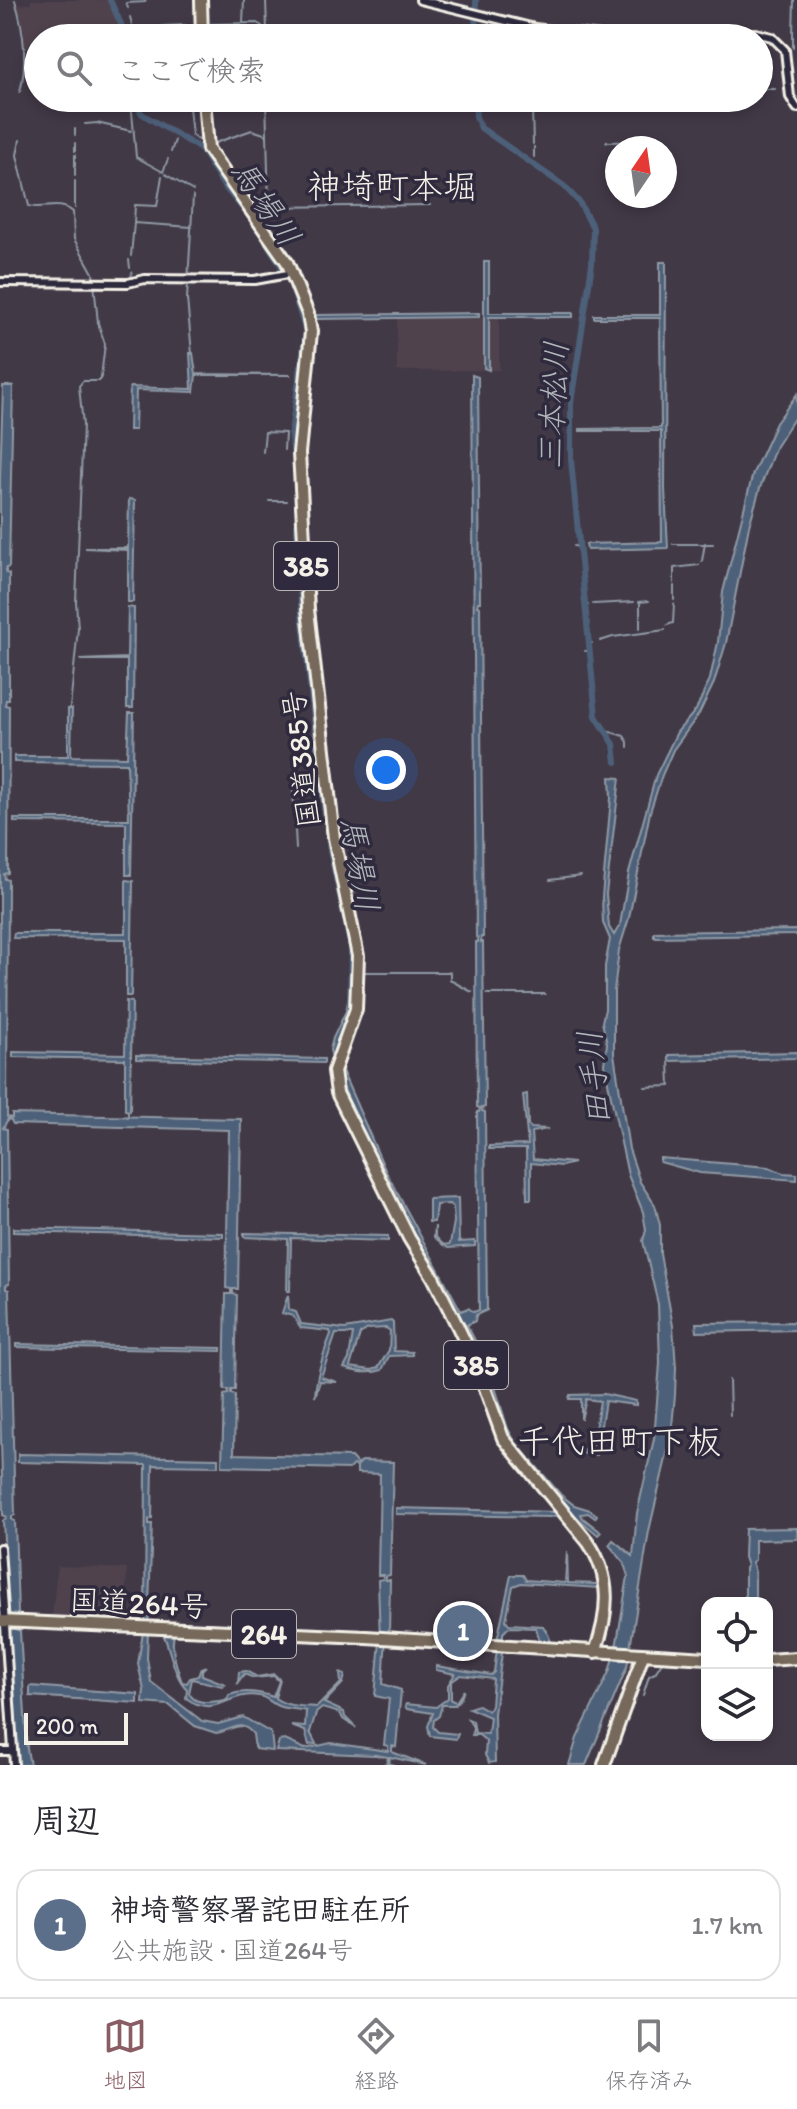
<!DOCTYPE html>
<html lang="ja">
<meta charset="utf-8">
<style>
body{margin:0;font-family:Itim,"Klee One",sans-serif;background:#f2f2f3;color:#2b2b33}
.controls{position:absolute;right:24px;bottom:24px;display:grid;overflow:hidden;border-radius:16px;box-shadow:0 4px 12px #0003}
.controls button{width:72px;height:72px;display:grid;place-items:center;padding:0;border:0;border-bottom:2px solid #e1e1e2;background:#fff;color:#2b2b33;font:40px sans-serif}
.compass{position:absolute;left:605px;top:136px;width:72px;height:72px;border-radius:50%;background:#fff;box-shadow:0 4px 12px #0003;rotate:13deg}
.scale{position:absolute;left:24px;bottom:20px;width:104px;box-sizing:border-box;padding-left:8px;border:4px solid #f4f1e8;border-top:0;font-size:22px;line-height:28px;white-space:nowrap;color:#f4f1e8;-webkit-text-stroke:6px #2f2a3d;paint-order:stroke}
.you{position:absolute;left:386px;top:770px;width:28px;height:28px;margin:-20px;border:6px solid #fff;border-radius:50%;background:#1a73e8;box-shadow:0 0 0 12px #1a73e833}
.badge{display:grid;place-items:center;width:52px;height:52px;border-radius:50%;background:#8a5d65;color:#fff;font-size:26px;font-weight:700}
.pin{position:absolute;translate:-50% -50%;border:4px solid #fff;box-shadow:0 2px 8px #0006}
.list{margin:0;padding:0;list-style:none}
h2{display:flex;justify-content:space-between;align-items:center;height:104px;margin:0;padding:0 32px;font-size:34px}
h2 small{font-size:26px;font-weight:400;color:#7c7c81}
.list li{display:grid;grid-template-columns:52px 1fr auto;gap:24px;align-items:center;box-sizing:border-box;height:112px;margin:0 16px 16px;padding:0 16px;border:2px solid #e1e1e2;border-radius:24px}
.list b{display:block;font-size:30px;white-space:nowrap}
.list p{margin:0;font-size:26px;white-space:nowrap;color:#7c7c81}
.list em{font-size:26px;font-style:normal;color:#7c7c81}
.icon{flex:none;width:44px;height:44px;fill:none;stroke:currentColor;stroke-width:2;stroke-linecap:round;stroke-linejoin:round}
.map{position:relative;flex:none;width:797px;height:1765px;overflow:hidden}
.search{position:absolute;background:#fff;box-shadow:0 4px 12px #0003;left:24px;right:24px;top:24px;height:88px;display:flex;align-items:center;gap:20px;box-sizing:border-box;padding:0 28px;border-radius:44px;color:#7c7c81;font-size:30px}
.sheet{height:232px;background:#fff}
nav{display:flex;justify-content:space-around;align-items:center;box-sizing:border-box;height:112px;border-top:2px solid #e1e1e2;background:#fff;font-size:22px;color:#7c7c81}
nav a{display:grid;justify-items:center;gap:4px}
nav .on{color:#8a5d65}
.map>svg:first-child{display:block}
.built{fill:#50434e}
.water{fill:#4e6079;stroke:#909aa5;stroke-width:2;fill-rule:evenodd}
.lines{fill:none;stroke-linecap:round;stroke-linejoin:round}
.stream{stroke:#909aa5;stroke-width:2}
.river{stroke:#4e6079;stroke-width:6}
.secondary-casing{stroke:#f4f1e8;stroke-width:12}
.highway-casing{stroke:#f4f1e8;stroke-width:16}
.secondary{stroke:#2f2a3d;stroke-width:6}
.highway{stroke:#76695c;stroke-width:10}
.labels{text-anchor:middle;dominant-baseline:central;stroke-width:7;stroke-linejoin:round;paint-order:stroke}
.shield{fill:#2f2a3d;stroke:#b9b5b5;stroke-width:2}
.shield-label{font-size:28px;font-weight:bold;fill:#f4f1e8}
.street-label{font-size:30px;fill:#f4f1e8;stroke:#2f2a3d}
.water-label{font-size:32px;font-style:italic;fill:#b2b7bc;stroke:#2f2a3d}
.quarter-label{font-size:34px;fill:#f4f1e8;stroke:#2f2a3d}
</style>
<div class="map">
<svg width="797" height="1765" viewBox="0 0 797 1765">
<rect width="100%" height="100%" fill="#423947"/>
<filter id="ink" filterUnits="userSpaceOnUse"><feTurbulence type="fractalNoise" baseFrequency=".0125" numOctaves="2"/><feDisplacementMap in="SourceGraphic" scale="16" xChannelSelector="R" yChannelSelector="G"/><feConvolveMatrix kernelMatrix="1 2 1 2 8 2 1 2 1" color-interpolation-filters="sRGB"/></filter>
<g filter="url(#ink)">
<g class="built">
<polygon points="31,0 109,0 122,31 89,38 38,38 38,46 23,49 24,30 16,5 31,4"/>
<polygon points="499,318 499,370 397,371 397,319"/>
<polygon points="57,1566 127,1569 124,1625 52,1620"/>
</g>
<g class="water">
<polygon points="484,262 489,262 489,313 573,313 573,317 489,317 489,370 484,368"/>
<polygon points="660,262 666,262 665,489 668,548 587,550 586,544 662,542 661,431 580,431 580,429 661,428 660,318 594,318 594,315 660,315"/>
<polygon points="479,313 479,317 316,319 316,315"/>
<polygon points="190,353 193,353 196,374 291,375 196,375 194,392 136,390 135,430 129,430 130,387 192,389"/>
<polygon points="472,375 478,377 480,602 478,602 477,606 480,607 483,937 481,937 481,942 483,942 485,1107 482,1108 482,1111 485,1112 487,1310 476,1315 475,1321 467,1325 489,1368 508,1429 516,1443 561,1495 574,1505 590,1510 597,1515 595,1518 588,1513 581,1514 583,1518 601,1532 598,1535 566,1508 506,1434 486,1374 374,1158 335,1069 330,1050 333,1038 346,1011 349,996 353,997 351,1012 337,1040 336,1057 386,1172 461,1311 468,1308 474,1312 479,1310 477,1112 479,1112 480,1108 477,1107 476,942 478,942 478,938 476,937"/>
<polygon points="3,386 13,386 9,567 6,568 6,573 9,574 9,700 6,700 5,705 9,706 8,873 4,874 5,879 8,880 7,1117 12,1118 12,1114 241,1119 238,1289 233,1289 233,1294 237,1295 235,1390 231,1390 231,1394 235,1395 234,1454 351,1457 358,1465 362,1461 393,1462 390,1575 386,1576 386,1580 390,1580 389,1632 386,1636 383,1684 401,1690 396,1747 392,1746 392,1752 426,1765 390,1757 389,1764 394,1765 382,1765 387,1763 388,1757 376,1755 276,1751 279,1741 285,1740 305,1749 331,1743 388,1751 388,1746 384,1745 389,1699 375,1696 380,1641 378,1580 383,1579 383,1575 378,1575 380,1474 357,1473 357,1467 353,1465 349,1469 222,1466 224,1395 228,1394 228,1390 224,1390 226,1294 231,1294 231,1289 226,1288 229,1130 13,1124 11,1120 8,1119 3,1128 7,1129 9,1284 6,1285 6,1289 9,1290 15,1515 12,1516 12,1520 15,1521 18,1614 15,1616 16,1629 20,1631 27,1749 30,1765 18,1765 8,1632 12,1629 11,1616 8,1615 3,1521 7,1517 3,1515 0,1402 0,480"/>
<polygon points="797,394 797,414 776,446 760,488 749,526 726,643 714,683 699,714 673,750 662,775 650,812 629,918 619,950 614,991 614,1054 629,1149 640,1182 655,1205 660,1225 660,1254 673,1326 676,1367 675,1395 671,1437 649,1531 627,1667 586,1765 569,1765 577,1738 609,1672 617,1642 628,1576 623,1561 609,1545 613,1540 633,1556 637,1513 654,1439 660,1363 658,1304 643,1241 646,1230 643,1212 628,1175 604,1064 607,1044 602,1022 605,1009 605,966 610,939 603,923 602,897 611,798 610,777 620,778 606,894 609,927 614,935 620,925 629,873 656,775 677,732 696,710 710,679 718,642 723,592 753,473 776,423"/>
<polygon points="129,499 135,500 133,602 128,602 128,550 85,548 128,548"/>
<polygon points="128,607 134,608 133,708 127,708 127,660 80,660 127,658"/>
<polygon points="68,709 72,709 71,756 127,757 129,713 134,713 131,875 126,875 126,823 14,822 14,819 129,819 127,763 14,762 14,756 68,756"/>
<polygon points="126,880 133,881 131,996 126,996 126,939 13,938 14,933 126,933"/>
<polygon points="797,930 797,935 654,937 654,932"/>
<polygon points="126,1001 132,1002 130,1111 125,1110 125,1059 13,1057 13,1052 125,1054"/>
<polygon points="797,1052 797,1058 669,1061 669,1055"/>
<polygon points="136,1055 324,1059 324,1063 136,1059"/>
<polygon points="527,1094 528,1125 531,1128 548,1129 531,1132 533,1159 574,1163 562,1166 531,1163 531,1199 527,1199 526,1149 489,1149 489,1146 528,1145 523,1095"/>
<polygon points="660,1158 769,1167 783,1173 797,1174 797,1180 700,1173 660,1162"/>
<polygon points="458,1198 459,1242 475,1241 475,1246 448,1248 434,1237 435,1226 435,1236 443,1245 450,1244 454,1222 453,1207 449,1204 436,1205 434,1222 429,1222 429,1199"/>
<polygon points="13,1228 223,1233 223,1237 13,1232"/>
<polygon points="244,1233 388,1236 388,1241 291,1238 290,1291 287,1291 288,1239 244,1237"/>
<path d="M 288,1295 L 289,1310 L 296,1312 L 301,1324 L 345,1329 L 391,1321 L 393,1323 L 394,1351 L 412,1352 L 412,1355 L 389,1356 L 382,1370 C 371,1374 356,1372 344,1368 L 349,1359 L 353,1334 L 336,1334 L 321,1377 L 337,1382 L 320,1381 L 315,1397 C 316,1375 323,1354 331,1334 L 330,1331 L 301,1328 L 293,1316 L 282,1313 ZM 386,1328 L 390,1331 L 389,1350 L 378,1368 L 371,1370 L 350,1367 L 360,1334 L 368,1329 Z"/>
<polygon points="797,1322 797,1330 697,1332 696,1323"/>
<polygon points="16,1344 221,1348 221,1351 16,1347"/>
<polygon points="604,1394 636,1401 636,1405 605,1401 596,1455 572,1452 569,1447 591,1451 600,1401 586,1399 581,1420 581,1399 569,1399 570,1395"/>
<path d="M 18,1454 L 218,1458 L 218,1466 L 153,1465 L 152,1518 L 149,1519 L 149,1524 L 152,1524 L 147,1658 L 151,1682 L 202,1721 L 218,1724 L 243,1717 L 271,1733 L 273,1751 L 255,1749 L 253,1734 C 240,1718 232,1731 216,1733 L 195,1726 L 169,1705 L 143,1703 L 144,1690 L 138,1664 L 145,1619 L 146,1465 L 18,1462 Z"/>
<polygon points="396,1508 557,1512 558,1515 550,1517 396,1514"/>
<polygon points="797,1528 797,1539 755,1540 755,1560 752,1562 755,1572 755,1603 745,1603 745,1568 747,1566 744,1557 745,1529"/>
<polygon points="567,1551 568,1583 598,1584 599,1588 521,1583 513,1586 506,1620 509,1624 543,1626 549,1636 550,1644 541,1645 536,1628 509,1627 503,1633 503,1643 497,1640 511,1575 523,1575 526,1580 565,1583"/>
<path d="M 165,1632 L 175,1632 C 169,1645 177,1668 182,1682 L 187,1683 L 190,1678 L 198,1676 L 201,1668 L 206,1666 L 202,1670 L 202,1675 L 225,1684 L 222,1686 L 192,1679 L 189,1693 C 196,1707 214,1701 227,1700 L 229,1695 C 243,1690 259,1692 273,1697 L 279,1681 L 274,1676 L 254,1678 L 244,1674 L 238,1682 L 239,1672 L 246,1671 L 257,1677 L 274,1674 L 280,1680 L 275,1698 C 286,1707 303,1706 317,1707 L 341,1683 L 340,1673 L 345,1675 L 343,1683 L 324,1703 L 344,1712 L 345,1717 L 356,1728 L 343,1719 L 340,1713 L 322,1708 L 316,1713 L 310,1732 L 316,1744 L 309,1745 L 305,1731 L 291,1726 L 305,1727 L 306,1711 C 298,1709 287,1709 281,1707 C 273,1705 267,1697 259,1696 C 229,1690 216,1720 186,1698 L 187,1689 C 174,1677 171,1652 164,1636 Z"/>
<polygon points="497,1649 502,1649 502,1653 494,1714 495,1762 489,1763 485,1755 486,1741 479,1735 472,1735 473,1727 468,1719 473,1721 475,1733 488,1734 490,1717 469,1708 478,1705 488,1711 491,1705 493,1679 461,1675 451,1682 451,1700 456,1702 464,1690 461,1698 455,1705 442,1705 439,1716 434,1720 433,1727 438,1732 458,1734 456,1739 430,1736 428,1726 433,1713 407,1709 405,1706 406,1704 436,1707 448,1698 448,1685 455,1674 436,1670 436,1666 491,1675 494,1672"/>
<polygon points="30,1686 138,1694 138,1703 30,1696"/>
</g>
<g class="lines">
<g class="stream">
<path d="M 15,0 C 24,30 28,61 20,92"/>
<polyline points="266,0 267,31"/>
<polyline points="128,8 126,3 145,2 146,0"/>
<polyline points="130,17 132,24"/>
<polyline points="243,23 244,0"/>
<polyline points="207,24 257,23 262,26 267,35"/>
<polyline points="133,28 160,28"/>
<polyline points="793,35 794,0"/>
<polyline points="163,38 163,26 185,25 185,38"/>
<polyline points="793,48 793,35"/>
<polyline points="759,89 775,89"/>
<polyline points="188,98 192,135 201,142"/>
<polyline points="266,98 269,206"/>
<polyline points="532,108 533,144"/>
<polyline points="132,112 136,157 163,172 168,159"/>
<polyline points="85,124 97,123 131,131"/>
<polyline points="75,135 75,129"/>
<path d="M 20,140 L 17,155 L 29,206 C 45,210 59,200 73,212 L 74,239 L 93,273 L 98,323 L 105,344 L 101,377 L 99,381 L 83,381 L 79,386 L 83,425 L 76,602 L 78,628 L 70,708"/>
<polyline points="606,142 659,141"/>
<polyline points="212,144 252,130 267,135"/>
<polyline points="75,151 75,143"/>
<polyline points="171,152 175,140"/>
<polyline points="534,157 534,147"/>
<polyline points="75,166 75,155"/>
<polyline points="165,174 193,191"/>
<polyline points="75,176 75,168"/>
<polyline points="75,181 75,208"/>
<polyline points="274,207 430,205"/>
<polyline points="134,223 135,205 157,206 162,176"/>
<polyline points="131,256 134,223 192,227"/>
<polyline points="129,260 130,268"/>
<polyline points="131,279 132,272"/>
<polyline points="192,354 187,299 193,196"/>
<polyline points="263,452 265,432 285,433 284,450"/>
<polyline points="269,501 287,501"/>
<polyline points="673,544 713,544"/>
<polyline points="574,546 579,547"/>
<polyline points="702,561 705,543"/>
<polyline points="674,583 674,568 699,565"/>
<polyline points="674,586 674,600"/>
<polyline points="639,602 649,601"/>
<polyline points="593,604 634,602"/>
<polyline points="586,605 588,605"/>
<polyline points="667,625 673,623 674,604"/>
<polyline points="640,628 640,602"/>
<polyline points="600,641 613,637 665,630"/>
<polyline points="589,644 592,643"/>
<polyline points="585,651 590,651"/>
<polyline points="604,730 624,736 628,742 628,747"/>
<polyline points="299,790 314,790"/>
<polyline points="296,849 293,790 296,790"/>
<polyline points="550,880 581,876"/>
<polyline points="364,972 450,972 450,980 472,992"/>
<polyline points="487,994 545,994"/>
<polyline points="645,1087 670,1086 669,1060"/>
<polyline points="128,1117 128,1111"/>
<polyline points="729,1380 730,1415"/>
<polyline points="643,1695 649,1676 655,1673 662,1662"/>
</g>
<g class="river">
<polyline points="110,0 121,24 124,38"/>
<polyline points="475,38 476,0"/>
<polyline points="132,98 142,114 201,149 223,185 245,211"/>
<polyline points="475,98 476,117 481,128 564,186 579,202 593,228 592,264 571,403 571,460 596,716 614,744 616,762"/>
<polyline points="252,220 289,278 306,332 291,433 296,473"/>
<polyline points="298,512 297,529 301,605 322,790 330,850 351,947 350,1005"/>
</g>
<g class="secondary-casing">
<g id="secondary">
<polyline points="420,0 535,28 617,38"/>
<polyline points="667,38 756,33 772,37 785,50 790,97 797,108"/>
<polyline points="0,282 128,283 145,279 255,280 293,273"/>
<polyline points="0,1548 14,1765"/>
<polyline points="0,1751 13,1751"/>
</g>
</g>
<g class="highway-casing">
<g id="highway">
<polyline points="201,0 202,38"/>
<path d="M 204,98 L 208,149 L 287,262 L 308,314 L 311,332 L 299,453 L 308,609 L 334,838 L 358,956 L 356,1009 L 334,1071 L 337,1093 L 409,1238 L 433,1277 L 458,1327 L 478,1369 L 503,1438 L 588,1542 C 612,1577 609,1613 595,1652"/>
<polyline points="0,1621 366,1637 707,1658"/>
<polyline points="767,1660 797,1658"/>
<polyline points="604,1765 643,1655"/>
</g>
</g>
<use href="#secondary" class="secondary"/>
<use href="#highway" class="highway"/>
</g>
</g>
<g class="labels">
<g class="shield">
<rect x="274" y="542" width="64" height="48" rx="6"/>
<rect x="444" y="1341" width="64" height="48" rx="6"/>
<rect x="232" y="1610" width="64" height="48" rx="6"/>
</g>
<g class="shield-label">
<text x="306" y="566">385</text>
<text x="476" y="1365">385</text>
<text x="264" y="1634">264</text>
</g>
<g class="street-label">
<text transform="translate(301 759) rotate(-97)">国道385号</text>
<text transform="translate(139 1603) rotate(3)">国道264号</text>
</g>
<g class="water-label">
<text transform="translate(266 203) rotate(56)">馬場川</text>
<text transform="translate(553 405) rotate(-87)">三本松川</text>
<text transform="translate(360 864) rotate(80)">馬場川</text>
<text transform="translate(594 1078) rotate(-96)">田手川</text>
</g>
<g class="quarter-label">
<text x="392" y="186">神埼町本堀</text>
<text x="619" y="1441">千代田町下板</text>
</g>
</g>
</svg>
<div class="controls">
<button><svg class="icon" aria-label="locate" viewBox="0 0 24 24"><circle cx="12" cy="12" r="6"/><path d="M12 2v4M12 18v4M2 12h4M18 12h4"/></svg></button>
<button><svg class="icon" aria-label="layers" viewBox="0 0 24 24"><path d="M12 4l9 5-9 5-9-5zM3 14l9 5 9-5"/></svg></button>
</div>
<svg class="compass" viewBox="-18 -18 36 36"><path d="M0-13l5 13h-10z" fill="#e53935"/><path d="M0 13l5-13h-10z" fill="#7c7c81"/></svg>
<div class="scale">200 m</div>
<div class="you"></div>
<div class="pin badge" style="left:463px;top:1631px;background:#5c6f8a">1</div>
<div class="search"><svg class="icon" aria-label="search" viewBox="0 0 24 24"><circle cx="10" cy="10" r="6"/><path d="M15 15l6 6"/></svg>ここで検索</div>
</div>
<section class="sheet">
<h2>周辺<small></small></h2>
<ul class="list">
<li><span class="badge" style="background:#5c6f8a">1</span><div><b>神埼警察署詫田駐在所</b><p>公共施設 · 国道264号</p></div><em>1.7 km</em></li>
</ul>
</section>
<nav>
<a class="on"><svg class="icon" aria-label="map" viewBox="0 0 24 24"><path d="M3 6l6-2 6 2 6-2v14l-6 2-6-2-6 2zM9 4v14M15 6v14"/></svg>地図</a>
<a><svg class="icon" aria-label="directions" viewBox="0 0 24 24"><path d="M12 3l9 9-9 9-9-9zM9 14v-3h6M13 9l2 2-2 2"/></svg>経路</a>
<a><svg class="icon" aria-label="saved" viewBox="0 0 24 24"><path d="M7 4h10v16l-5-4-5 4z"/></svg>保存済み</a>
</nav>
